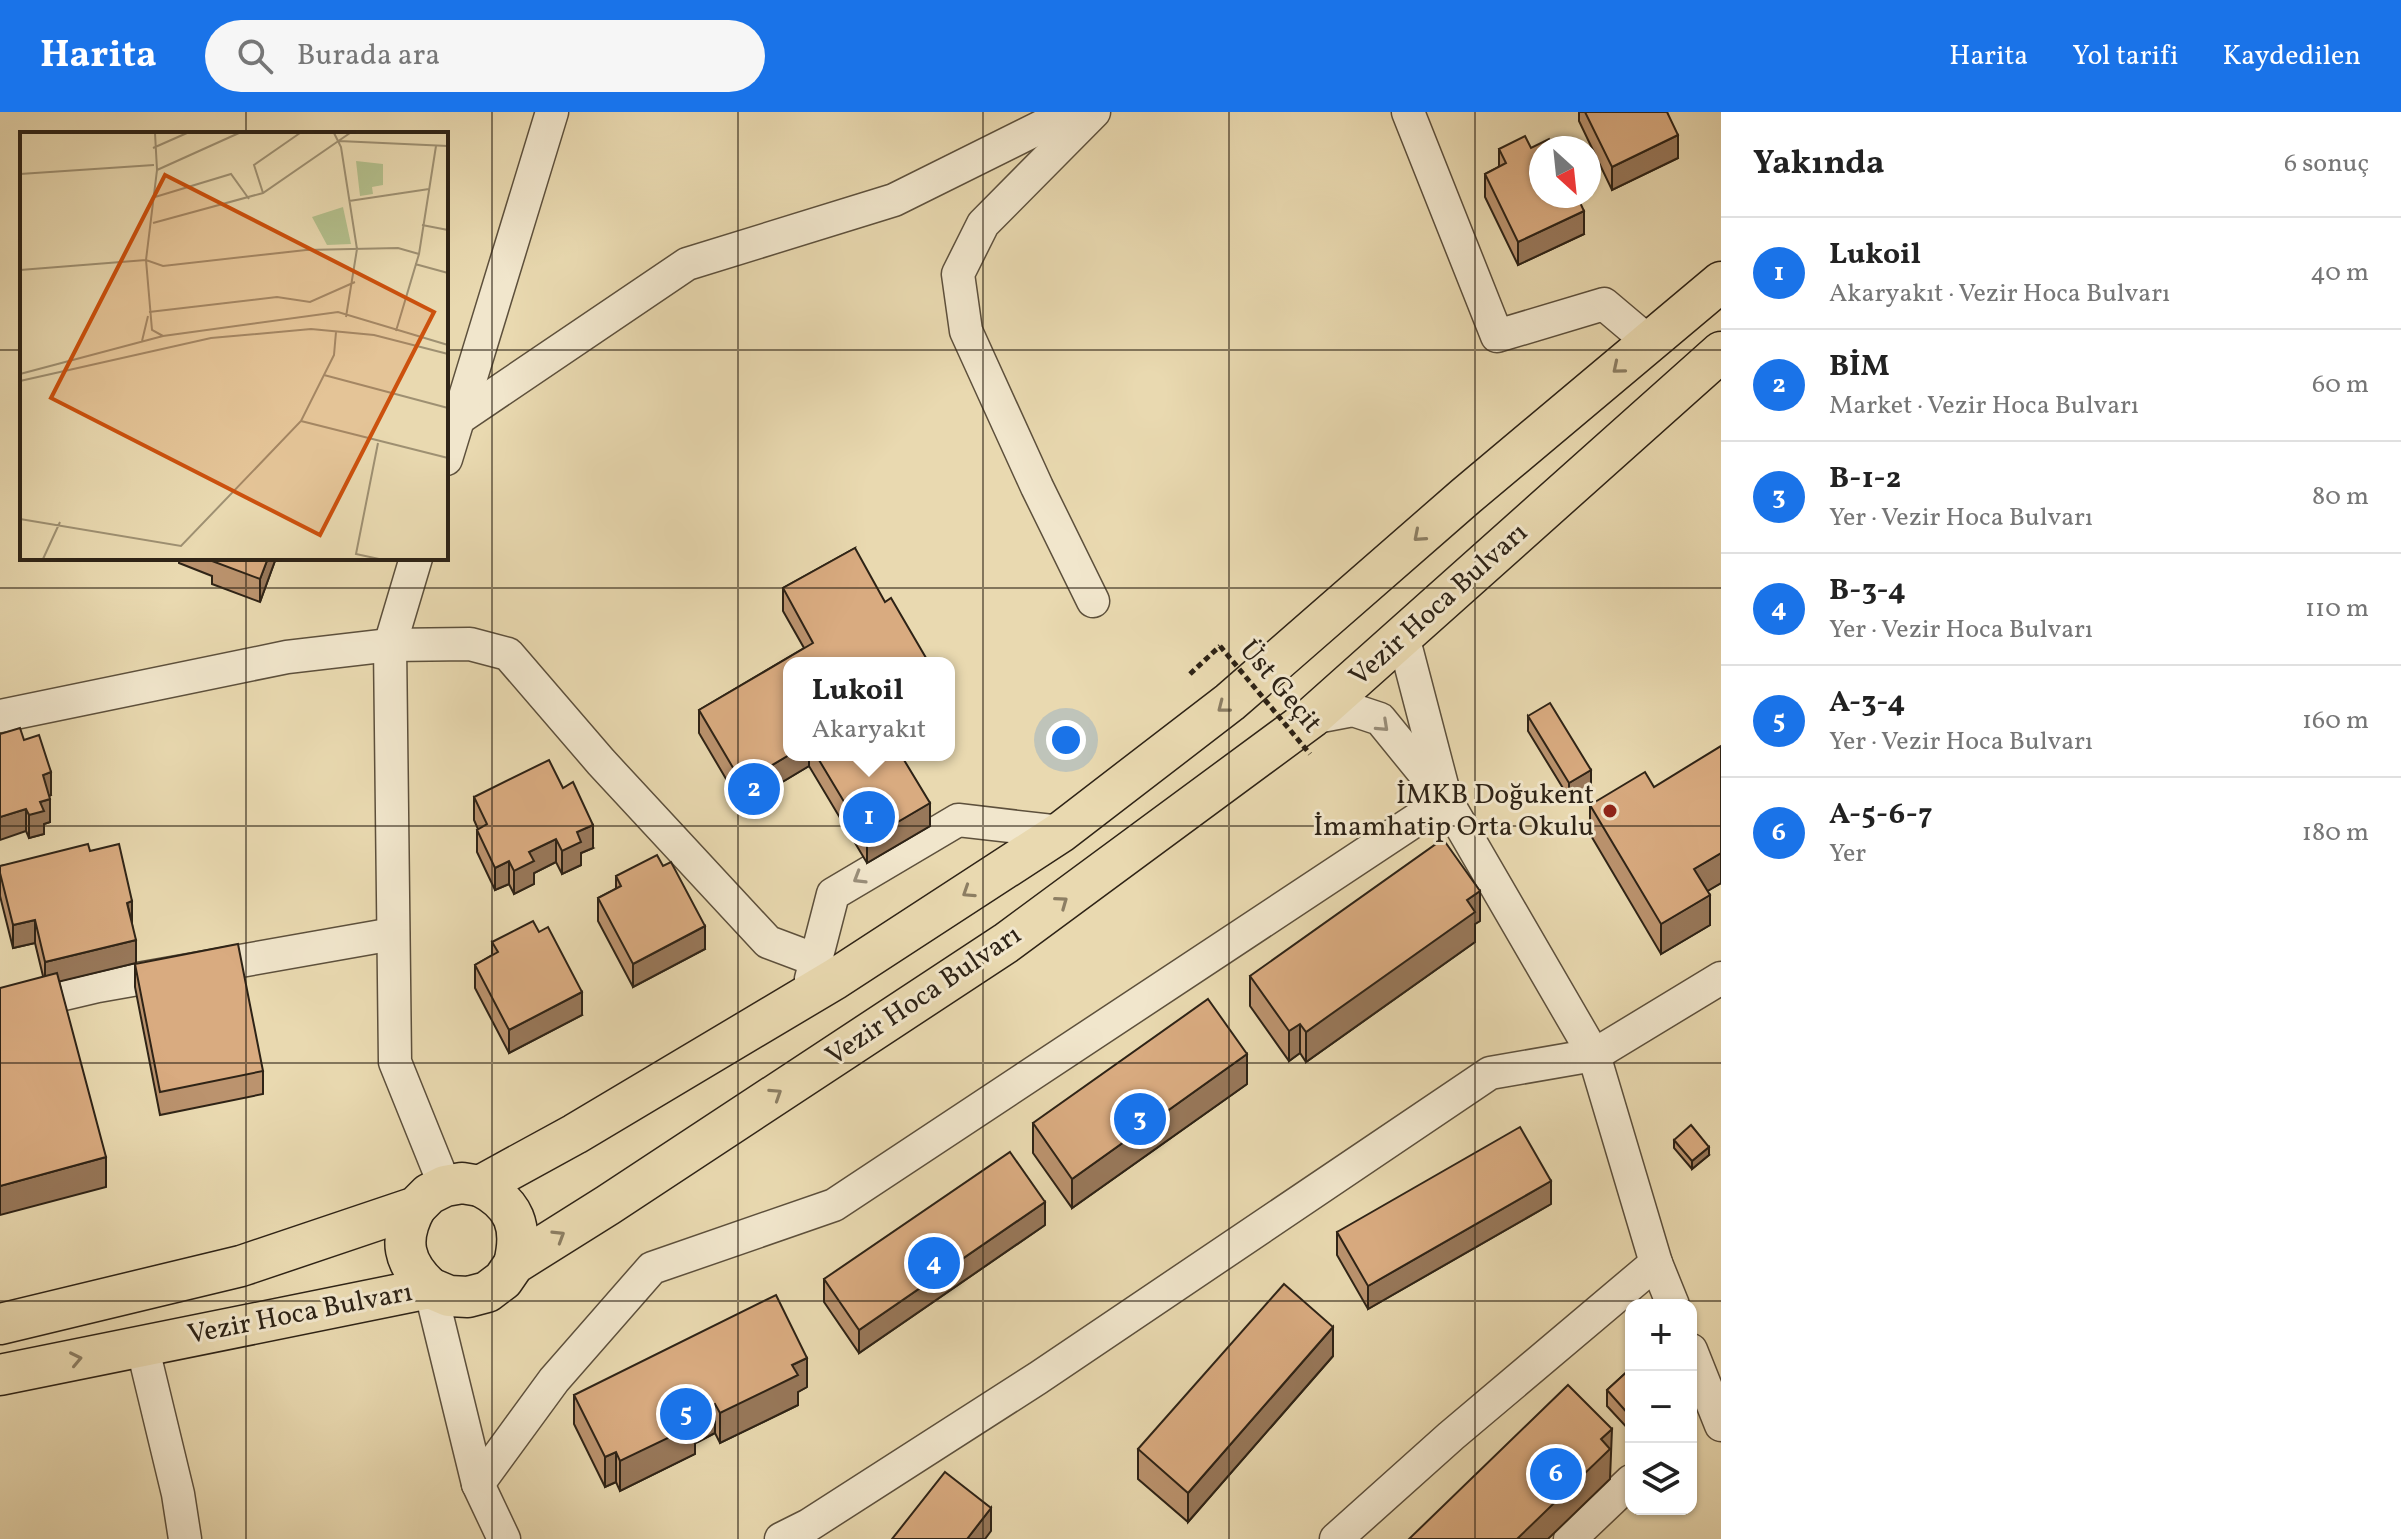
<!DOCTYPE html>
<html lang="tr">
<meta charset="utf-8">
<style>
body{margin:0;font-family:Vollkorn,serif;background:#f6f6f6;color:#222}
.controls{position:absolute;right:24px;bottom:24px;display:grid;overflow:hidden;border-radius:16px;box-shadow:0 2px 6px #0004}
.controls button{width:72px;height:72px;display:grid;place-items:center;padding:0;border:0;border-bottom:2px solid #e0e0e0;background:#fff;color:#222;font:40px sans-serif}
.compass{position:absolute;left:1529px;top:24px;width:72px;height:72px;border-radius:50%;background:#fff;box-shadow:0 2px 6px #0004;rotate:153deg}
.you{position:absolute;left:1066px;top:628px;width:28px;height:28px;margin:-20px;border:6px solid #fff;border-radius:50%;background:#1a73e8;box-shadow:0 0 0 12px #1a73e833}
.badge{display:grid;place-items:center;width:52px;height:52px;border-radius:50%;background:#1a73e8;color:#fff;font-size:26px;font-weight:700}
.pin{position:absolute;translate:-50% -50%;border:4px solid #fff;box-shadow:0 2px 8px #0006}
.popup{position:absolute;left:783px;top:545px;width:172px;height:104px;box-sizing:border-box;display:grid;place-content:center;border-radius:16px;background:#fff;filter:drop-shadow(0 2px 6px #0005);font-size:26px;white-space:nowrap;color:#767676}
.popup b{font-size:30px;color:#222}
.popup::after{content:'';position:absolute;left:50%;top:100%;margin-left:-16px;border:16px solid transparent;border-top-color:#fff}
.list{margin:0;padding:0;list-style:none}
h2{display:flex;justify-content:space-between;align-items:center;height:104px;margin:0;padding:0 32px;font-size:34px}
h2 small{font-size:26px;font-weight:400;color:#767676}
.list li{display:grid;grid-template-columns:52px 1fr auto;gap:24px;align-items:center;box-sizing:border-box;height:112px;padding:0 32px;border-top:2px solid #e0e0e0}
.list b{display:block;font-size:30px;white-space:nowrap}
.list p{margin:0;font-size:26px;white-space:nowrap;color:#767676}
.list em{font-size:26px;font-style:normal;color:#767676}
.icon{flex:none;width:44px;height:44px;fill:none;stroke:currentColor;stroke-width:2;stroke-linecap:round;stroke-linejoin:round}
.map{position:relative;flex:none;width:1721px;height:1427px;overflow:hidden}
header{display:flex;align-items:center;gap:48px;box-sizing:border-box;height:112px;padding:0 40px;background:#1a73e8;color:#fff}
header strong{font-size:38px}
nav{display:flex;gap:44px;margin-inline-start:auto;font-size:28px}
.search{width:560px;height:72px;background:#f6f6f6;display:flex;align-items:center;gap:20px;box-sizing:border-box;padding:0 28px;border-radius:44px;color:#767676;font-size:30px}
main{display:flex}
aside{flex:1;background:#fff}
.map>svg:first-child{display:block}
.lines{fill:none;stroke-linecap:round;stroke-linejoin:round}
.minor-casing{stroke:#5d503c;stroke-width:35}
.major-casing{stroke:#2e2316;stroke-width:43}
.path{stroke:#2e2316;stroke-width:5;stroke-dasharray:6 4;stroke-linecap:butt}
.minor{stroke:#f1e6cc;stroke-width:32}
.major{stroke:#e9d9b0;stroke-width:40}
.path-bridge{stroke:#2e2316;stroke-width:5;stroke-dasharray:6 4;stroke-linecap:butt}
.wall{fill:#bb936e;stroke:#2e2316;stroke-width:2}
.shaded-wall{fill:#98785a;stroke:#2e2316;stroke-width:2}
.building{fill:#d9ab80;stroke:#2e2316;stroke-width:2}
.oneway{stroke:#8c7e63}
.oneway2{stroke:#998e7a}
.grid{fill:none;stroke:#2e2316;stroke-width:2;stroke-opacity:0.55}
.poi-dot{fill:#8f2418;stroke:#f1e6cc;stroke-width:3}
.labels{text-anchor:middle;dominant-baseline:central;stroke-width:6;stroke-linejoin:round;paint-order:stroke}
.street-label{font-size:28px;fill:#2e2316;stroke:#f1e6cc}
.poi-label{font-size:28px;fill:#2e2316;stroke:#f1e6cc;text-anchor:end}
.inset-road{fill:none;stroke:#9e9072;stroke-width:2}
.view{fill:#cc510e;fill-opacity:0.15;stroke:#cc510e;stroke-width:4}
.inset-edge{fill:none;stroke:#2e2316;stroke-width:4}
</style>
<header>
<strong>Harita</strong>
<div class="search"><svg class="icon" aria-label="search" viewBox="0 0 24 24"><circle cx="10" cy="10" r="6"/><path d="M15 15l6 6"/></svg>Burada ara</div>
<nav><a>Harita</a><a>Yol tarifi</a><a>Kaydedilen</a></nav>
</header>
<main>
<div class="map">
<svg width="1721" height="1427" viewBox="0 0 1721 1427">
<rect width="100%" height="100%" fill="#e9d9b0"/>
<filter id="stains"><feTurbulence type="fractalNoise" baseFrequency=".0025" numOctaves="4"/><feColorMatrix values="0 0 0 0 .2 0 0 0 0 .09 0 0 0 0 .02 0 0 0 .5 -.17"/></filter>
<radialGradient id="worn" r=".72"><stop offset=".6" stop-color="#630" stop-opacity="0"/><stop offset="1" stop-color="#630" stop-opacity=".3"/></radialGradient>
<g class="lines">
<g class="minor-casing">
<g id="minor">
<polyline points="1408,0 1497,224 1604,192 1649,230"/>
<polyline points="458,307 687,152 894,88 1071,0"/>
<polyline points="446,347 552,0"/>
<polyline points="416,446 390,533 395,950 445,1074"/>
<polyline points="1093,489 1037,375 966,219 958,162 983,112 1094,0"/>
<polyline points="1403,524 1443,677"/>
<polyline points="0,604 287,545 390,533 470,532 508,542 601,650 768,830 816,848"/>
<polyline points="1311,606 1353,598 1380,607 1446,688 1594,943 1656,1151 1673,1193"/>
<polyline points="811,867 833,782 958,708 1061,720"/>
<polyline points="0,897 98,874 393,822"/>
<polyline points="430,1176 478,1372 504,1427"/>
<polyline points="142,1233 178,1382 185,1427"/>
<polyline points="1691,1238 1721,1313"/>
<polyline points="478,1372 554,1268 652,1156 834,1093 1446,688"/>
<polyline points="781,1427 809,1413 1038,1266 1490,961 1594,943 1721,866"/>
<polyline points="1336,1427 1451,1324 1656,1151"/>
<polyline points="1570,1427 1631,1369"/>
</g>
</g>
<g class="major-casing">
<g id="major">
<path d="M 480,1074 C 515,1092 523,1115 514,1152"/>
<path d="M 416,1095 C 398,1128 403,1151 430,1176"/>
<polyline points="0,1212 241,1154 416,1095 429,1082 445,1074 462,1071 480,1074 575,1022 835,867 1061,720 1230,590 1466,384 1721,170"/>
<polyline points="0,1263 430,1176 449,1184 468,1185 487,1180 503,1168 514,1152 608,1093 1006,831 1311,606 1721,240"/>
</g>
</g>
<polyline class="path" points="1190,562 1220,534"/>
<use href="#minor" class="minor"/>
<use href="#major" class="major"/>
<polyline class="path-bridge" points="1220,534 1310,642"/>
</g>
<g class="wall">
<polygon points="1579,0 1667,0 1678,46 1612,78 1579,9"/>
<polygon points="1531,36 1584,122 1518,153 1485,85 1485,62 1499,55 1499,37"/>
<polygon points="855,436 789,643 901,643 930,714 867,751 809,654 742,694 699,621 699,598 804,536 783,499 783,476"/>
<polygon points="179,446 276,446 260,490 212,472 212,464 179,451"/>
<polygon points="1528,604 1591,673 1569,686 1528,619"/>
<polygon points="24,628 51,683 49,684 50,710 44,712 44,722 29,726 26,719"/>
<polygon points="1654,675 1721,771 1707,779 1710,813 1661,842 1590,722 1590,693"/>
<polygon points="474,685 593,736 581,741 581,753 562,762 556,750 534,761 534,772 514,782 509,772 495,778 477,740 477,718 478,717 474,708"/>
<polygon points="90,739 132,812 136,851 59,869 106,1075 43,864 35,831 13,836 0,784 0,754"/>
<polygon points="663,754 705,837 633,875 598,809 598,786 616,777 616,764"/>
<polygon points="1480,809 1475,812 1475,830 1306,950 1300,941 1289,949 1250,894 1250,864"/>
<polygon points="492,830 582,903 509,941 475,876 475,853 492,843"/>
<polygon points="135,852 263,959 263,982 160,1003 135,875"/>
<polygon points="1247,972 1072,1096 1033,1041 1033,1011"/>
<polygon points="1674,1028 1709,1043 1692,1057 1674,1036"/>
<polygon points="1551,1092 1368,1197 1337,1143 1337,1120"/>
<polygon points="1045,1113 859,1241 824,1190 824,1167"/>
<polygon points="1333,1244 1188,1410 1138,1367 1138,1337"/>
<polygon points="1631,1256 1631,1320 1607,1294 1607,1278"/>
<polygon points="807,1275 798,1280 798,1293 720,1331 715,1321 698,1330 695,1331 695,1342 620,1379 616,1370 605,1375 574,1312 574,1283"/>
</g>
<g class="shaded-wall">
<polygon points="1678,23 1678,46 1612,78 1612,55"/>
<polygon points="1584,99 1584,122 1518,153 1518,130"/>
<polygon points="268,446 276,446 260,490 260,467"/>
<polygon points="789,643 809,643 809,654 742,694 742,671"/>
<polygon points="1591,658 1591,673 1569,686 1569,671"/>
<polygon points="51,660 51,683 43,686 43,663"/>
<polygon points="50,687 50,710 44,712 44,722 29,726 29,703 40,690"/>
<polygon points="930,691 930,714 867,751 867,728"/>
<polygon points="26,697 26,719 0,728 0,705"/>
<polygon points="593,713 593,736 581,741 581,753 562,762 562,739 577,720"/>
<polygon points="556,727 556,750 534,761 534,772 514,782 514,759 529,740"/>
<polygon points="1721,741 1721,771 1694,787 1694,757"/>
<polygon points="509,749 509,772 495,778 495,756"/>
<polygon points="1480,779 1480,809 1475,812 1475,830 1306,950 1306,920 1467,788"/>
<polygon points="1710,783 1710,813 1661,842 1661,812"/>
<polygon points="132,789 132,812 127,791"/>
<polygon points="35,808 35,831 13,836 13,813"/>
<polygon points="705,814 705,837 633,875 633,852"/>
<polygon points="136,828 136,851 45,873 45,850"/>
<polygon points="582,880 582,903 509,941 509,918"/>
<polygon points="1300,912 1300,941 1289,949 1289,919"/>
<polygon points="1247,942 1247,972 1072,1096 1072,1067"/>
<polygon points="1709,1035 1709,1043 1692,1057 1692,1049"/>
<polygon points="106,1045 106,1075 0,1103 0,1074"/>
<polygon points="1551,1069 1551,1092 1368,1197 1368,1174"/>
<polygon points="1045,1090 1045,1113 859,1241 859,1218"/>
<polygon points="1333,1215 1333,1244 1188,1410 1188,1381"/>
<polygon points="807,1246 807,1275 798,1280 798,1293 720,1331 720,1301 792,1253"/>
<polygon points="715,1292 715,1321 695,1331 695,1342 620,1379 620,1349 691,1303"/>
<polygon points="1612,1317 1610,1367 1548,1427 1517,1427 1601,1327"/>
<polygon points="616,1340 616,1370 605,1375 605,1345"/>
<polygon points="991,1396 991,1419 985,1427 967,1427"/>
</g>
<g class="building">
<polygon points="1585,0 1667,0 1678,23 1612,55"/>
<polygon points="1525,24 1531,36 1549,27 1554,36 1541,36 1541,84 1577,84 1584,99 1518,130 1485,62 1506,51 1499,37"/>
<polygon points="855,436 885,490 891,486 929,551 789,551 789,643 742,671 699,598 813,531 783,476"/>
<polygon points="214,446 268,446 260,467 212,449"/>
<polygon points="1550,591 1591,658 1569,671 1528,604"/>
<polygon points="20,616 24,628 39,623 51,660 43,663 50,687 40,690 44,699 29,703 26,697 0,705 0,622"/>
<polygon points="1721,634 1721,741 1694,757 1710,783 1661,812 1590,693 1645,660 1654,675"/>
<polygon points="816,643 901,643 930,691 867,728"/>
<polygon points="549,648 563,676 573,670 593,713 577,720 581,730 562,739 556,727 529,740 534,749 514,759 509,749 495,756 477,718 487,712 474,685"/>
<polygon points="1443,727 1480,779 1467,788 1475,800 1306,920 1300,912 1289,919 1250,864"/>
<polygon points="88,732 90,739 119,732 132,789 127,791 136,828 45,850 35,808 13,813 0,761 0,754"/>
<polygon points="657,743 663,754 671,750 705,814 633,852 598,786 621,774 616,764"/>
<polygon points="533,809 539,820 548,815 582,880 509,918 475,853 498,840 492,830"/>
<polygon points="238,832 263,959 160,980 135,852"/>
<polygon points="57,861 106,1045 0,1074 0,876"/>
<polygon points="1208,887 1247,942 1072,1067 1033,1011"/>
<polygon points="1691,1013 1709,1035 1692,1049 1674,1028"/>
<polygon points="1520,1015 1551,1069 1368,1174 1337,1120"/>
<polygon points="1010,1040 1045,1090 859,1218 824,1167"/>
<polygon points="1284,1172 1333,1215 1188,1381 1138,1337"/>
<polygon points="776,1183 807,1246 792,1253 798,1263 720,1301 715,1292 698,1300 691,1303 695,1313 620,1349 616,1340 605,1345 574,1283"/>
<polygon points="1631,1256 1631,1305 1607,1278"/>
<polygon points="1568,1273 1612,1317 1601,1327 1610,1337 1517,1427 1409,1427"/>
<polygon points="945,1360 991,1396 967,1427 892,1427"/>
</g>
<defs><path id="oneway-chevron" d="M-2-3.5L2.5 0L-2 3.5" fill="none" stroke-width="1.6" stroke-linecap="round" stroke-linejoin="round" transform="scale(2)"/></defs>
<g class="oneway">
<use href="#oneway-chevron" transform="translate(1618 256) rotate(140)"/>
<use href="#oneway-chevron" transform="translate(1419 424) rotate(139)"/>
<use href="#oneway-chevron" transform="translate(1223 595) rotate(142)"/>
<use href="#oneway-chevron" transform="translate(968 780) rotate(147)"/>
<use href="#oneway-chevron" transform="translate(1062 790) rotate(-36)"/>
<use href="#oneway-chevron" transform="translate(776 982) rotate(-33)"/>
<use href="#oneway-chevron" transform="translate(559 1124) rotate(-32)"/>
<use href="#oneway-chevron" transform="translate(76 1247) rotate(-12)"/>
</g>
<g class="oneway2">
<use href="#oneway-chevron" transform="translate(1383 614) rotate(43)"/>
<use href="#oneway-chevron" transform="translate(859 766) rotate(149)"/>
</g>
<path class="grid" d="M 246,0 L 246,22M 492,0 L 492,1427M 738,0 L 738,1427M 983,0 L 983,1427M 1229,0 L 1229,1427M 1475,0 L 1475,1427M 0,238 L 22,238M 446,238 L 1721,238M 246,446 L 246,1427M 0,476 L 1721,476M 0,714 L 1721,714M 0,951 L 1721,951M 0,1189 L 1721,1189"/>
<circle class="poi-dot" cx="1610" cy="699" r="8"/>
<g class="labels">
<g class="street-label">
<text transform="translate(1439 493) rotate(-42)">Vezir Hoca Bulvarı</text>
<text transform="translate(1280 575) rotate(50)">Üst Geçit</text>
<text transform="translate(924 884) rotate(-34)">Vezir Hoca Bulvarı</text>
<text transform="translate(300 1202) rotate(-11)">Vezir Hoca Bulvarı</text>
</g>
<g class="poi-label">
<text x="1594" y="683">İMKB Doğukent<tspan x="1594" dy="32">İmamhatip Orta Okulu</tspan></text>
</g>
</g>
<g transform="translate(20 20)">
<rect width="428" height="428" fill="#e9d9b0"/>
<path d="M 336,29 L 363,32 L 363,53 L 352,55 L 353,62 L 340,64 ZM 323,75 L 331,112 L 307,113 L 292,85 Z" fill="#b4c08d"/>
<path class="inset-road" d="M 135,1 L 137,38 L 126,128 L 132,198 L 143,204M 314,1 L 321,15 L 337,117 L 326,185M 319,9 L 428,14M 133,16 L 167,1M 137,38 L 219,1M 0,42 L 134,33M 243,61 L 234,33 L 280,1M 135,65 L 211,42 L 229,67M 329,69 L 409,57M 133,91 L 243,61 L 330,1M 402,93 L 428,98M 395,132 L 428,141M 0,138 L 126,128 L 143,134 L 286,118 L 378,116 L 399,122M 129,180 L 257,165 L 290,170 L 335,150M 376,199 L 399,122 L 416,14M 122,209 L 128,184M 0,242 L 143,204 L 318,180 L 428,213M 304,243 L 428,276M 0,249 L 191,206 L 291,197 L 354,203 L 428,222M 281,289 L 428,326M 358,311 L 336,422 L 359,427M 0,387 L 161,414 L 281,289 L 314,223 L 316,200M 23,427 L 40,390"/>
<path class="view" d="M 145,43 L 414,180 L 300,403 L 31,266 Z"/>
<rect width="428" height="428" class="inset-edge"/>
</g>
<rect width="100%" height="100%" filter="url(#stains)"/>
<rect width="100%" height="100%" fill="url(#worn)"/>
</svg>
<div class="controls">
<button>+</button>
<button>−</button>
<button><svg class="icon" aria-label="layers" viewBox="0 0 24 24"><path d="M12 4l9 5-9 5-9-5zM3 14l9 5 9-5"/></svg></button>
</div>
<svg class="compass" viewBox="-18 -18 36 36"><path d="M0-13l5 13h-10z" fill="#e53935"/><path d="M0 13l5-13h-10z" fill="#767676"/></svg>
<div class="you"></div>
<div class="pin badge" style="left:869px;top:705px">1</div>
<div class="popup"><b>Lukoil</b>Akaryakıt</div>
<div class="pin badge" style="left:754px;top:677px">2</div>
<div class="pin badge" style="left:1140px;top:1007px">3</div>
<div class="pin badge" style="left:934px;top:1151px">4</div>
<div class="pin badge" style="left:686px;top:1302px">5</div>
<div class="pin badge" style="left:1556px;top:1362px">6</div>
</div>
<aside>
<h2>Yakında<small>6 sonuç</small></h2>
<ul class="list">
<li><span class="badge">1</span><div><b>Lukoil</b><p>Akaryakıt · Vezir Hoca Bulvarı</p></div><em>40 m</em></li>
<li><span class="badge">2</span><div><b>BİM</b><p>Market · Vezir Hoca Bulvarı</p></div><em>60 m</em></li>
<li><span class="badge">3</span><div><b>B-1-2</b><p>Yer · Vezir Hoca Bulvarı</p></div><em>80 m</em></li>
<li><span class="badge">4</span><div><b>B-3-4</b><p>Yer · Vezir Hoca Bulvarı</p></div><em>110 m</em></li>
<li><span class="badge">5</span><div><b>A-3-4</b><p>Yer · Vezir Hoca Bulvarı</p></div><em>160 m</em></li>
<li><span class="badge">6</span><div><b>A-5-6-7</b><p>Yer</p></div><em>180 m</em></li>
</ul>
</aside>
</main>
